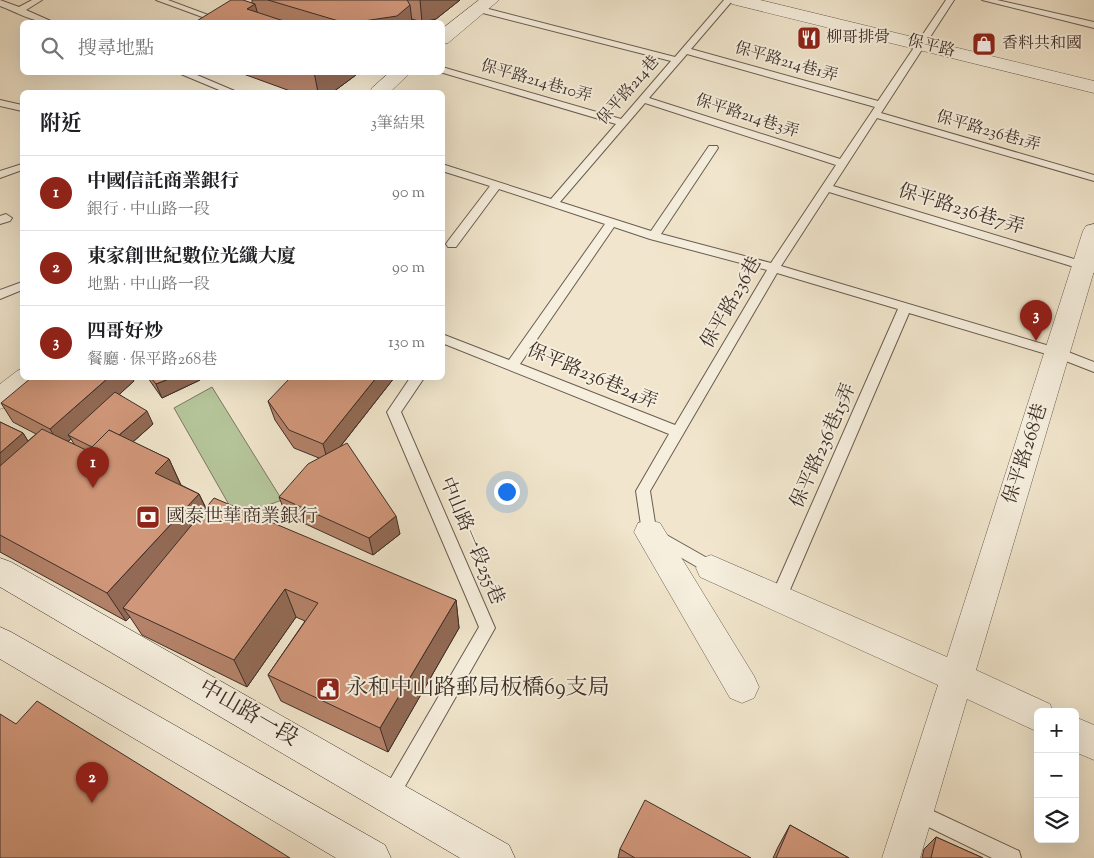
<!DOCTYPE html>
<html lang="zh-TW">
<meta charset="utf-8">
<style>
body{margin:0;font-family:"Sorts Mill Goudy","Noto Serif TC",serif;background:#f6f6f6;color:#202124}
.controls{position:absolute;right:15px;bottom:15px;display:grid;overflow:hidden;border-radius:8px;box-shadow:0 5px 20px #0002}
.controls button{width:45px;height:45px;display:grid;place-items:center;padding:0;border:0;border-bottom:1px solid #e0e0e0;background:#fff;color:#202124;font:25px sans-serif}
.you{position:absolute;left:506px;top:491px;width:18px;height:18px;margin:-12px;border:4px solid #fff;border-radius:50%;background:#1a73e8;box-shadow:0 0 0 8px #1a73e833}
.badge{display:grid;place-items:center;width:32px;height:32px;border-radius:50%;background:#8f2418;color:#fff;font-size:16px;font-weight:700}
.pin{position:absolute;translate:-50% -41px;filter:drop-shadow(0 1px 2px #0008)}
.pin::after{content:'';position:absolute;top:26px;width:18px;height:15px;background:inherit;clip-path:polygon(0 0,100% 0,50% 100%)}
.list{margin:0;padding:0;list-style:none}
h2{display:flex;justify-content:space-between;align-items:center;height:65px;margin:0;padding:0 20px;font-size:21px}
h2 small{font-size:16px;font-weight:400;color:#757577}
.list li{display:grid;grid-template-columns:32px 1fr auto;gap:15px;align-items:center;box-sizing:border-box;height:75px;padding:0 20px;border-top:1px solid #e0e0e0}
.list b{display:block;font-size:19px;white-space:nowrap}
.list p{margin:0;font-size:16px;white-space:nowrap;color:#757577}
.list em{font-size:16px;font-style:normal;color:#757577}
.icon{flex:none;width:28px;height:28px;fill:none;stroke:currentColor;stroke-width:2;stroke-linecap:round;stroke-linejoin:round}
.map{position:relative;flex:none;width:1094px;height:858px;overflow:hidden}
.search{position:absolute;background:#fff;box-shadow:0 5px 20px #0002;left:20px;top:20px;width:425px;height:55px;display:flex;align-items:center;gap:12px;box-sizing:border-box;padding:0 18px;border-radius:8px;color:#757577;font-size:19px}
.panel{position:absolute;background:#fff;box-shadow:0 5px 20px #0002;left:20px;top:90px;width:425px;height:290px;border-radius:8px}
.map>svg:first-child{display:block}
.green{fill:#b6c69c;stroke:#7a7a62}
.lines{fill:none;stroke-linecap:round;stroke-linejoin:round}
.lane-casing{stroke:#6a5c51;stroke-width:2}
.street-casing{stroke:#6a5c51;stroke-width:1}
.secondary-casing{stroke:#3d2e28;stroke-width:1}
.lane{fill:#f6efde;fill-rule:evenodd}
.street{fill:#f6efde;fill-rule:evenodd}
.secondary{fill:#f6efde;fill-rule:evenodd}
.wall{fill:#b48269;stroke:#3d2e28;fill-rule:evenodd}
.shaded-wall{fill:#926a55;stroke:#3d2e28}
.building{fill:#d1977a;stroke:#3d2e28}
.labels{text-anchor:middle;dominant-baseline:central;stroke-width:4;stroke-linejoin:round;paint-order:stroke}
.far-poi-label{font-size:16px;fill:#3d2e28;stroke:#f6efde;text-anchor:start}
.far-street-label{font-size:16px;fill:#3d2e28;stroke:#f6efde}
.street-label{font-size:19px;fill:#3d2e28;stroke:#f6efde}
.poi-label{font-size:19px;fill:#3d2e28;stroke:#f6efde;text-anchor:start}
.near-poi-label{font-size:22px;fill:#3d2e28;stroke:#f6efde;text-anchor:start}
.near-street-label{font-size:22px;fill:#3d2e28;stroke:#f6efde}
</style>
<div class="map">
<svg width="1094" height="858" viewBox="0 0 1094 858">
<rect width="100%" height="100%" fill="#f1e6cd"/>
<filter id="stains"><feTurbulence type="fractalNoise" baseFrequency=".004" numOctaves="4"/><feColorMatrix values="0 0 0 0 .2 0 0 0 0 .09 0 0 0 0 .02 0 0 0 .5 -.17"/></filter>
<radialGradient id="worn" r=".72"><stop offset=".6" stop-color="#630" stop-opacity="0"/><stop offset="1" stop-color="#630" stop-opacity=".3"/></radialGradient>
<polygon class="green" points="212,387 282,500 236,517 174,408"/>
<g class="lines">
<g class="lane-casing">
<g id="lane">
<path d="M 0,0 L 19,7 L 32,0 L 42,0 L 26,10 L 53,22 C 36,24 16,12 0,6 Z"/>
<polygon points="156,0 168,0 227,22 216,22"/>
<path d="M 724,0 L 733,0 L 691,49 L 878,101 L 946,0 L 954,0 L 881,113 L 1094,175 L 1094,181 L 877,118 L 833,186 L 1094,265 L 1094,273 L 829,192 L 781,266 L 1063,350 L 1094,362 L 1094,372 L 1053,356 L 909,313 L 786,599 L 784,604 L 778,606 L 772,604 L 770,599 L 898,309 L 777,273 L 650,491 L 656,529 L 716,563 L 719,568 L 716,573 L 711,575 L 644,536 L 642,532 L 636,491 L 669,434 L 442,343 L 442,334 L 509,360 L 605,224 L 499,189 L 456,247 L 448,247 L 446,244 L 448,241 L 490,186 L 442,171 L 442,164 L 551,199 L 616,124 L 440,72 L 442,72 L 442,67 L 621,119 L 671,61 L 475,11 L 475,7 L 481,7 L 675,57 ZM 687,54 L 875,107 L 840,159 L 649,98 ZM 645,103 L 836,165 L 771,263 L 661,234 L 718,148 L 717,146 L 709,146 L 651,231 L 560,202 ZM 614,227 L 650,239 L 767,270 L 675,425 L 520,364 Z"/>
<polygon points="982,0 997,0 1094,22 1094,28"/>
<polygon points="176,72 190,72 237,92 224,92"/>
<polygon points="0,100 22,105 22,111 0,106"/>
<polygon points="22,164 22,170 0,178 0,171"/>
<polygon points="6,214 12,218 10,221 0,224 0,216"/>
<polygon points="22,282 22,290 0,299 0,290"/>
<polygon points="410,378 424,378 401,412 495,628 396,802 390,805 384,802 381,796 384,790 479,627 387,412"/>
<polygon points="916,803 1019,851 1021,858 992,858 910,818 907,812 910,806"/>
</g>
</g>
<g class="street-casing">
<g id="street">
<polygon points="479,0 499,0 448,43 442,44 442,29"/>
<polygon points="729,0 760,0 1094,81 1094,93 732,4"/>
<polygon points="390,72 411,72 390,92 370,92 372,88"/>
<polygon points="1094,224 1094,271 976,670 1050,704 1053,712 1038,712 1038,732 967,699 920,858 882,858 938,685 700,577 696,568 700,559 711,555 947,657 1083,231 1086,226"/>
<path d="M 22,369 L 22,378 L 39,378 C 33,391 14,405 0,409 L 0,384 L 17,371 Z"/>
<polygon points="649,520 660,523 754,676 759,687 754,698 742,703 730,698 634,532 638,523"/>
<polygon points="1075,717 1094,725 1094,760 1075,752"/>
</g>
</g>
<g class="secondary-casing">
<g id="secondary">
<polygon points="0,558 11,562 509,845 515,858 460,858 0,587"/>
<polygon points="0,627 11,632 385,845 391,858 336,858 0,659"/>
</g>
</g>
<use href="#lane" class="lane"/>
<use href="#street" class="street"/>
<use href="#secondary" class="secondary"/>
</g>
<g class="wall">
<polygon points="252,0 460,0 436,19 422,22 412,19 412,22 195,22 252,3"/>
<polygon points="238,72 356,72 356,75 333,92 293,92"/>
<polygon points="148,378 199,378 200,380 162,398"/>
<polygon points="394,378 340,447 400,534 373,555 286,515 279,497 319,458 294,448 275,420 268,401"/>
<path d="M 134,381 L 119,394 L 153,424 L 133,442 L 169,459 L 181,485 L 199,494 L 206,508 L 456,600 L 459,628 L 388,752 L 281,701 L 268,675 L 305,621 L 296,617 L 247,687 L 142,635 L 130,617 L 126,621 L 0,552 L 0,422 L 23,433 L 28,441 L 36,434 L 13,422 L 1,403 ZM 71,439 L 74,444 L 68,442 Z"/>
<polygon points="790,825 849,858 773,858 778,847"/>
<polygon points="936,837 983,858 922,858 924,849"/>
<polygon points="620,849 751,858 618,858"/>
</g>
<g class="shaded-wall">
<polygon points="420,0 460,0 436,19 422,22"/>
<polygon points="255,4 260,22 247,9"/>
<polygon points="410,5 412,22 357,22"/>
<polygon points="314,72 356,72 356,75 333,92 318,92"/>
<polygon points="108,378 132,378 134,381 73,437 68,435 71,439 61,447 50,429"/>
<polygon points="171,378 199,378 200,380 162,398 156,384"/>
<polygon points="376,378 394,378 328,462 323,444"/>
<polygon points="147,411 153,424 108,464 101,451"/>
<polygon points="23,433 42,464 0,503 0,453"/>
<polygon points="169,459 183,490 155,473"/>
<polygon points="199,494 213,524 123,608 130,617 126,621 107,593"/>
<polygon points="396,516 400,534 373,555 369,538"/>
<polygon points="285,589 296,617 247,687 234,660"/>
<polygon points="456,600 459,628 388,752 380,728"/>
</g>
<g class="building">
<polygon points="231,0 243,0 255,4 247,9 287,22 195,22"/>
<polygon points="268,0 407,0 410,5 397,16 357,22 342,22"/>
<polygon points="31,378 108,378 50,429 1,403"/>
<polygon points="151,378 171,378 156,384"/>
<polygon points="290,378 376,378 323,444 289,430 268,401"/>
<polygon points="115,392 147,411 119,435 109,430 92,447 68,435"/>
<polygon points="0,422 23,433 0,453"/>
<polygon points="42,429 88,451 109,430 169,459 155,473 199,494 107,593 0,535 0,466"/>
<polygon points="347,443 396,516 369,538 279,497 308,464"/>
<polygon points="214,498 456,600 380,728 268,675 318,603 285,589 234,660 123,608"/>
<polygon points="37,701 290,858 0,858 0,714 16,724"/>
<polygon points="645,800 751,858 635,858 620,849"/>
<polygon points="790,825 849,858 776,858"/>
<polygon points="936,837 983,858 931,858"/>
</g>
<defs>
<g id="restaurant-square" transform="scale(1.25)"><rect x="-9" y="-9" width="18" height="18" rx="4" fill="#8f2418" stroke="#f6efde"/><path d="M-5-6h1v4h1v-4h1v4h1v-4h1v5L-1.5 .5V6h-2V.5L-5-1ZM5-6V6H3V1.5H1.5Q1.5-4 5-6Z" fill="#fff"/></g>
<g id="shop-square" transform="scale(1.25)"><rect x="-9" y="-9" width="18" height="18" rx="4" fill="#8f2418" stroke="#f6efde"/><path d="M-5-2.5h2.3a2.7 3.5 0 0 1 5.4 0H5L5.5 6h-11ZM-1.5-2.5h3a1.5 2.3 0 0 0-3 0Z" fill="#fff"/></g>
<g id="bank-square" transform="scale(1.25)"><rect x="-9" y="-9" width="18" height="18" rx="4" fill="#8f2418" stroke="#f6efde"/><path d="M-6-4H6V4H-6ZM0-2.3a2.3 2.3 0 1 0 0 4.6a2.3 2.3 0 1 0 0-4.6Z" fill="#fff"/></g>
<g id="civic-square" transform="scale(1.25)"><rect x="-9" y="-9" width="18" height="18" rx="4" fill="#8f2418" stroke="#f6efde"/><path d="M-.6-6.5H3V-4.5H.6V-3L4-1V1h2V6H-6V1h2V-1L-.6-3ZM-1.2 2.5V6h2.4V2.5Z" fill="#fff"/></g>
</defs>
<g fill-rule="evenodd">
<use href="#restaurant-square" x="809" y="38"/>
<use href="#shop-square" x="984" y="44"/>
<use href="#bank-square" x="148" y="517"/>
<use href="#civic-square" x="328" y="689"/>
</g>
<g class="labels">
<g class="far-poi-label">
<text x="826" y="38">柳哥排骨</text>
<text x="1002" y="44">香料共和國</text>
</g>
<g class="far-street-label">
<text transform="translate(931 47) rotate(14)">保平路</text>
<text transform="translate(786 63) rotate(16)">保平路214巷1弄</text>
<text transform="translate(536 82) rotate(16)">保平路214巷10弄</text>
<text transform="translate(629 91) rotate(-49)">保平路214巷</text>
<text transform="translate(747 117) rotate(18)">保平路214巷3弄</text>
<text transform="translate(988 132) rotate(16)">保平路236巷1弄</text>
</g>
<g class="street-label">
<text transform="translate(961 210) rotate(17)">保平路236巷7弄</text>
<text transform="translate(732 303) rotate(-60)">保平路236巷</text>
<text transform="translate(592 377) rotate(23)">保平路236巷24弄</text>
<text transform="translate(824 446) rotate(-66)">保平路236巷15弄</text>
<text transform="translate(1026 454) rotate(-72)">保平路268巷</text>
<text transform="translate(471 541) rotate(67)">中山路一段255巷</text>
</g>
<g class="poi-label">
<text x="166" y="517">國泰世華商業銀行</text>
</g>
<g class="near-poi-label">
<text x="346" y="689">永和中山路郵局板橋69支局</text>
</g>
<g class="near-street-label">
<text transform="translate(248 714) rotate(30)">中山路一段</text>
</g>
</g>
<rect width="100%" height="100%" filter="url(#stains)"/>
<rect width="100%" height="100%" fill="url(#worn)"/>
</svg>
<div class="controls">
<button>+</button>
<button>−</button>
<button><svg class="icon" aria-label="layers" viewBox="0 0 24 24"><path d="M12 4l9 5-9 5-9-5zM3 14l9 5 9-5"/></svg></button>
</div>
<div class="you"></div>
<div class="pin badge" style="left:93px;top:488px">1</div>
<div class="pin badge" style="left:92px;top:803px">2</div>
<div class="pin badge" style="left:1036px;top:341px">3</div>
<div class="search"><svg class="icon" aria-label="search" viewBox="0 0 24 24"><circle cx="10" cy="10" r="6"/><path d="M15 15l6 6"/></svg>搜尋地點</div>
<section class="panel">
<h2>附近<small>3筆結果</small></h2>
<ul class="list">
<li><span class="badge">1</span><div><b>中國信託商業銀行</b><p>銀行 · 中山路一段</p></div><em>90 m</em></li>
<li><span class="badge">2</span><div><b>東家創世紀數位光纖大廈</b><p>地點 · 中山路一段</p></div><em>90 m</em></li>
<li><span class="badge">3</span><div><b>四哥好炒</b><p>餐廳 · 保平路268巷</p></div><em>130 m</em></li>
</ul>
</section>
</div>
